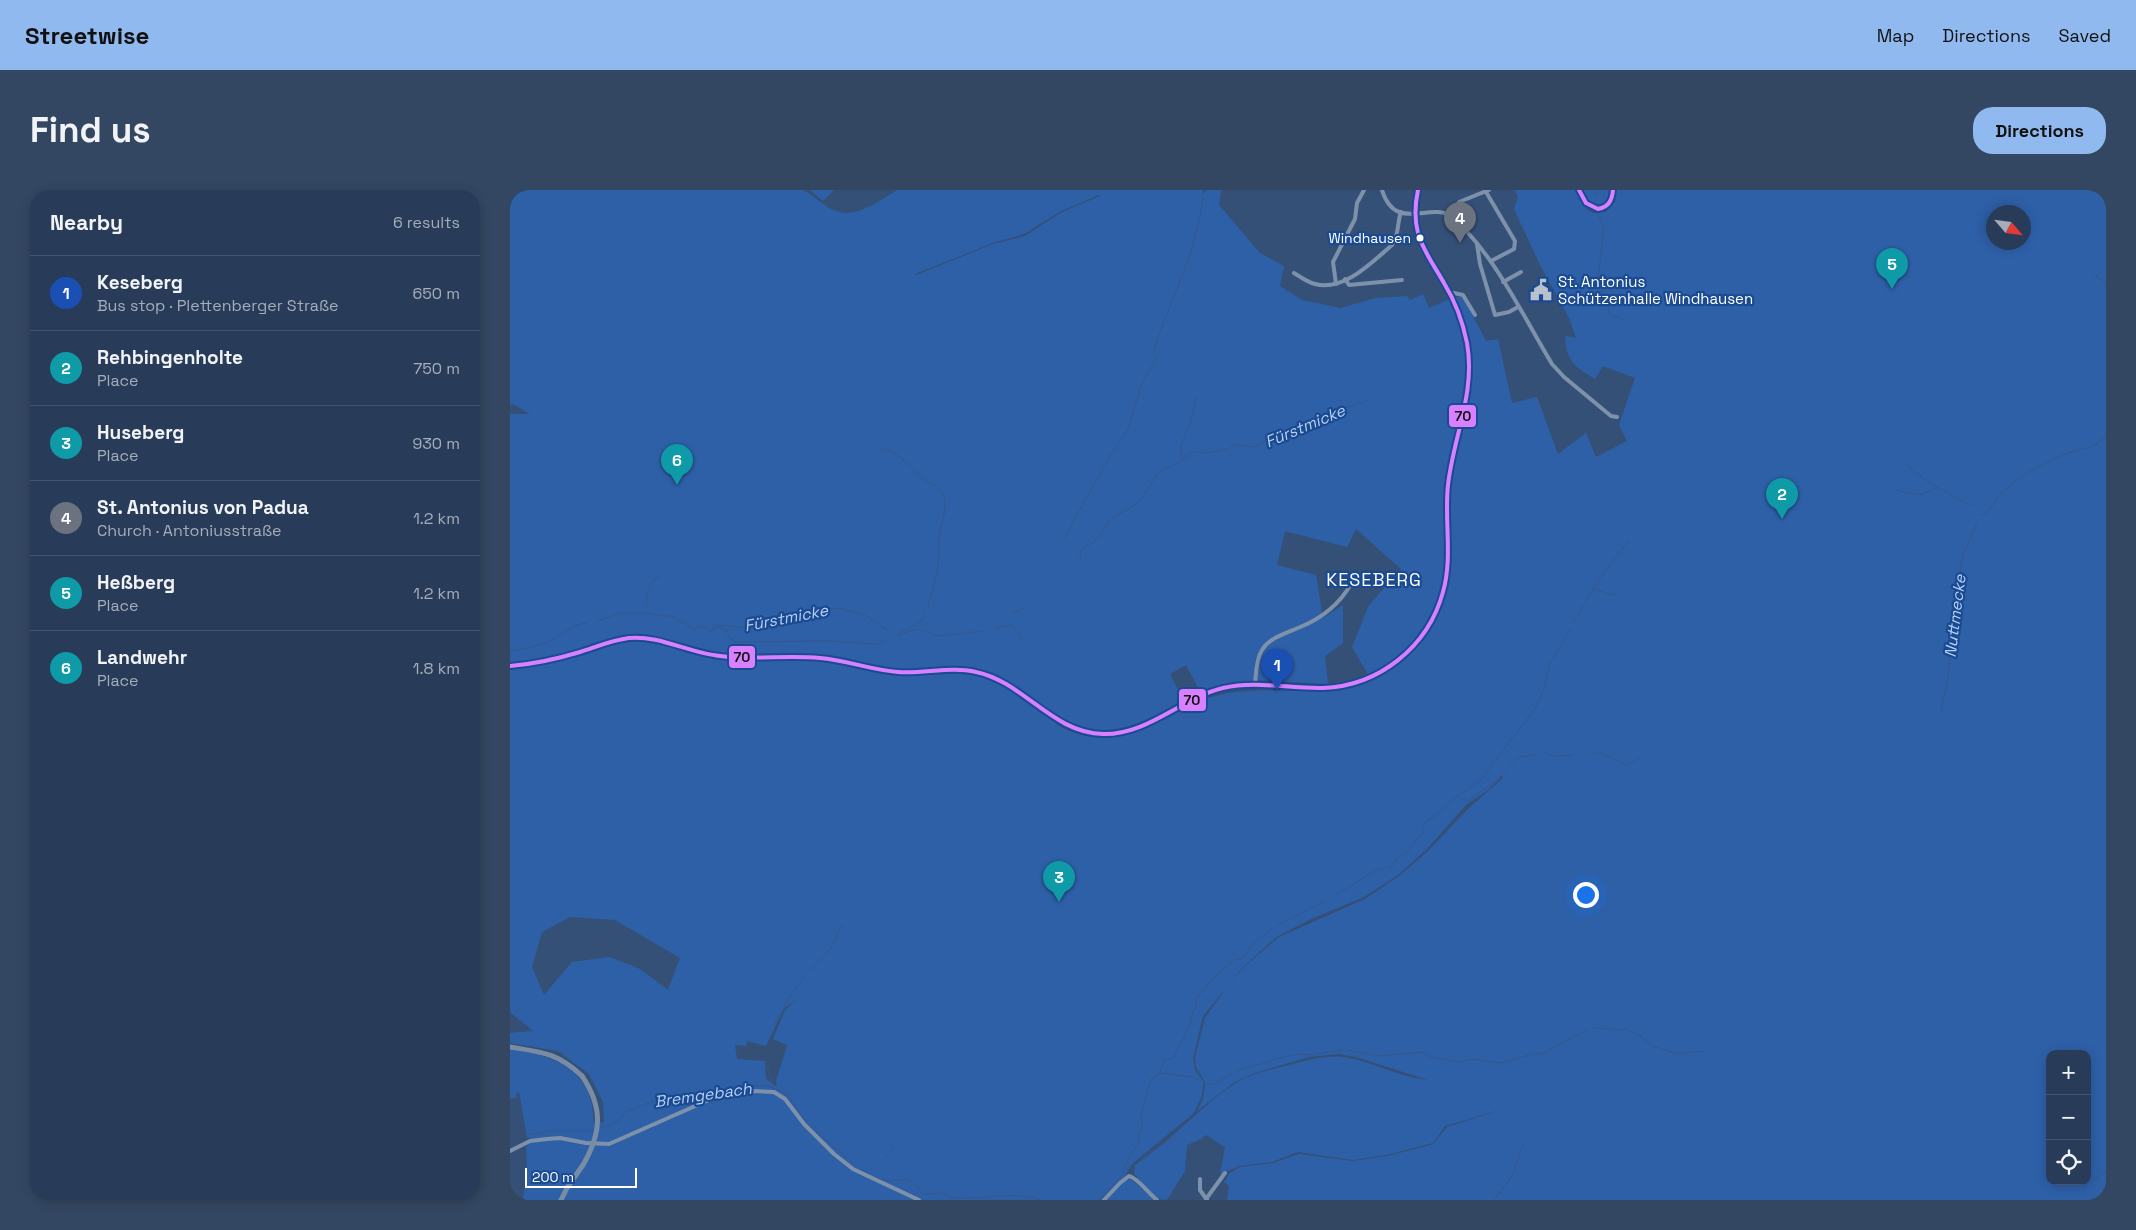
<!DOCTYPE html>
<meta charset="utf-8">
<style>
body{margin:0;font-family:"Space Grotesk",sans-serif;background:#344762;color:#f1f3f6}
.controls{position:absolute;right:15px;bottom:15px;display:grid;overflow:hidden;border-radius:10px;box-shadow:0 2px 12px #0003}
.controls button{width:45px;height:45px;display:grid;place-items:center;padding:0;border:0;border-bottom:1px solid #44566f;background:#283c59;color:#f1f3f6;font:25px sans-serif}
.compass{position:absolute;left:1476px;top:15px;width:45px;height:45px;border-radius:50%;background:#283c59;box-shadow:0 2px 12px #0003;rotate:118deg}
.scale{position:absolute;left:15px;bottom:12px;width:112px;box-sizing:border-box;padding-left:5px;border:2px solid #fff;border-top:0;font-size:14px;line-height:18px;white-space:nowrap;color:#fff;-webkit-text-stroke:4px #1a4a92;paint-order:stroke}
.you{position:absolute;left:1075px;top:704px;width:18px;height:18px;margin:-12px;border:4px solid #fff;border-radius:50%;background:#1a73e8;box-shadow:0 0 0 8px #1a73e833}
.badge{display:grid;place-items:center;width:32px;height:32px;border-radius:50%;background:#90b9f0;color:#fff;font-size:16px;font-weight:700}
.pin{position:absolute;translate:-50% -41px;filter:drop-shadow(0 1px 2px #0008)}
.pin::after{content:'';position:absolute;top:26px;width:18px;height:15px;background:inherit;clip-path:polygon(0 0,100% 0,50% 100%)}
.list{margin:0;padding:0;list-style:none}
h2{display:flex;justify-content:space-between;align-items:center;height:65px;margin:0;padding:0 20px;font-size:21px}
h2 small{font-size:16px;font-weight:400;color:#a5adba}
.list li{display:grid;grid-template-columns:32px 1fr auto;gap:15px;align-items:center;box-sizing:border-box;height:75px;padding:0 20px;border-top:1px solid #44566f}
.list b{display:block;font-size:19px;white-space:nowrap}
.list p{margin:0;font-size:16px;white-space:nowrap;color:#a5adba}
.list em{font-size:16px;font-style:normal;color:#a5adba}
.icon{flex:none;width:28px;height:28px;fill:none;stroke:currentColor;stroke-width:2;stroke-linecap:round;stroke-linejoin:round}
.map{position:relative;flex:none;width:1596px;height:1010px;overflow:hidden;border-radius:20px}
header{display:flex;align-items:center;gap:30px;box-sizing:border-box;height:70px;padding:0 25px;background:#90b9f0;color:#111}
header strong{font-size:24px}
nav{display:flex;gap:28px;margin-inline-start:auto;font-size:18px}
.intro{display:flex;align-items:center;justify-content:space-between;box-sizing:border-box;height:120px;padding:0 30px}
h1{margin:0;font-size:35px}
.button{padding:12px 22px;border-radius:20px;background:#90b9f0;color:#111;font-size:18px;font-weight:700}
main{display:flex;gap:30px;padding:0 30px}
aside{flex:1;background:#283c59;border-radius:20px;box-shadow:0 2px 12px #0003}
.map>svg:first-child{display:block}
.green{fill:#2e60a8;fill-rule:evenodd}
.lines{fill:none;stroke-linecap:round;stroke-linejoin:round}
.stream{stroke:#35578b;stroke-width:1}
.minor{stroke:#7d91aa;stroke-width:4}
.secondary{stroke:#798ca6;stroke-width:5}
.secondary-bridge{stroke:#798ca6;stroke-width:5}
.bus-1-casing{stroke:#1a4a92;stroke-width:8}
.bus-1{stroke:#d880ff;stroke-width:4}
.bus-dot{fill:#fff;stroke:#1a4a92;stroke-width:2}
.labels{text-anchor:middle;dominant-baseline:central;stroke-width:4.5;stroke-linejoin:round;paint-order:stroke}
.bus-label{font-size:14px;fill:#fff;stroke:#1a4a92;text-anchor:end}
.poi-label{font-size:15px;fill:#fff;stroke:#1a4a92;text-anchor:start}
.water-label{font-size:16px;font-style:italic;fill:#b6d1f6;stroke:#1a4a92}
.quarter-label{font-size:18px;letter-spacing:1px;fill:#fff;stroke:#1a4a92}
.line-badge{stroke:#1a4a92;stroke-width:2}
.pale-badge-label{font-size:14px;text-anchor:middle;font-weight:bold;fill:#111}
</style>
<header>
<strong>Streetwise</strong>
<nav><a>Map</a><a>Directions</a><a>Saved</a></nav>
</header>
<div class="intro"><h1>Find us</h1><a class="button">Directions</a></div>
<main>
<aside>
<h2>Nearby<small>6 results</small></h2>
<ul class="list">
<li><span class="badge" style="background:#1a4fb4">1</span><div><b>Keseberg</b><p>Bus stop · Plettenberger Straße</p></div><em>650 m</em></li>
<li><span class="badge" style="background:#0f9aa8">2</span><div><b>Rehbingenholte</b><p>Place</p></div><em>750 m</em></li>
<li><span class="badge" style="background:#0f9aa8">3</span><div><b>Huseberg</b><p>Place</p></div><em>930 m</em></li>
<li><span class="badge" style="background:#6b7280">4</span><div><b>St. Antonius von Padua</b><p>Church · Antoniusstraße</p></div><em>1.2 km</em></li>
<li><span class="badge" style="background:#0f9aa8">5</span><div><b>Heßberg</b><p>Place</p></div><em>1.2 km</em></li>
<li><span class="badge" style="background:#0f9aa8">6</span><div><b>Landwehr</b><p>Place</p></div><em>1.8 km</em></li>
</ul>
</aside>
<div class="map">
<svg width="1596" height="1010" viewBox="0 0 1596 1010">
<rect width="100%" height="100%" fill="#355077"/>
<g class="green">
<path d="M 0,0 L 293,0 C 305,6 314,17 326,21 C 346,29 371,10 387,0 L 693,0 L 693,4 L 697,0 L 711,0 L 709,15 L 750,63 L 774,76 L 770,96 L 792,110 L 830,118 L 866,108 L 897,106 L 900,110 L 913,104 L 919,118 L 944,107 L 953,107 L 976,151 L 988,149 L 1002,213 L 1027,207 L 1048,264 L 1076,243 L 1086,267 L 1117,251 L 1109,235 L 1125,188 L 1093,176 L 1085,189 C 1065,176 1056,172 1055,146 L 1066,148 L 1060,130 L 1030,75 L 1004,19 L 1008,7 L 1005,0 L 1065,0 L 1076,19 L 1083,23 L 1096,22 L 1105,12 L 1106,0 L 1596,0 L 1596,1010 L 717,1010 L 719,996 L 714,992 L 720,983 L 730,977 L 763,973 L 789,964 L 843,971 L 877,966 L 913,957 L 923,954 L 937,937 L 996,918 L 935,936 L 923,953 L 877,965 L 843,970 L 788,962 L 762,972 L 729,976 L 710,984 L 715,957 L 696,945 L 691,949 L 677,955 L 675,981 L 657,1010 C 641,1010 633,995 624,983 L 625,975 C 662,951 690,916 726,893 C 742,883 763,879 780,875 C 797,870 816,865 833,867 C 862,871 888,887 918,890 L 846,867 L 829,864 L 799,867 L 745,883 L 725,892 L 687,921 L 693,909 L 695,897 L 695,892 L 686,877 L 685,867 L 695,828 L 716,798 L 734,777 L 769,747 L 855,709 L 889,686 L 918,661 L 959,618 L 993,588 L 992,586 L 978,600 L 956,615 L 917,659 L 888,685 L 854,707 L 801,729 L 768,746 L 734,776 L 693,826 L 683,868 L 685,880 L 694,892 L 691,908 L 684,923 L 623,973 L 615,986 L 592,1010 L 13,1010 L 17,980 L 16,957 L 22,949 L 17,947 L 9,902 L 6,904 L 7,907 L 0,909 L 0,859 C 47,867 82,878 84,933 L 94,932 L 93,912 L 79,884 L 48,861 L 0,853 L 0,843 L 23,841 L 0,822 L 0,224 L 20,224 L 3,214 L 0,215 ZM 589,5 L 590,6 L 552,22 L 515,46 L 483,54 L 406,85 L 405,84 L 483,53 L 514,44 L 551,21 ZM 1484,22 L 1514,22 L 1514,52 L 1484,52 ZM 846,339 L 891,379 L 859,415 L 842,457 L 859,486 L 856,493 C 848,495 839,498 830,499 C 793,504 756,497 719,503 C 653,514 620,574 547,535 L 546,531 C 558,535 571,540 584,541 C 617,543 646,525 674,511 L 660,484 L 676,475 L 690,501 L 719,493 L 747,490 L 818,494 L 815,466 L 833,453 L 833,415 L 813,428 L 806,385 L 767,375 L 775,341 L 837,357 ZM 60,727 L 105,730 L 170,768 L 158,800 L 130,779 L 100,767 L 62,772 L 34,805 L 22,777 L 32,742 ZM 286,810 L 275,820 L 263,849 L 277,855 L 266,891 L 267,897 L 256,889 L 255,871 L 227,869 L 225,855 L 236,856 L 237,851 L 256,856 L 274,818 ZM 1540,864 L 1577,864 L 1577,991 L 1540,991 Z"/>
<polygon points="300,0 324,0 313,11"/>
<path d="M 1072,0 L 1100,0 C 1099,7 1097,11 1091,15 C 1081,14 1076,9 1072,0 Z"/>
<polygon points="620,989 646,1010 597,1010 614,991"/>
</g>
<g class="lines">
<g class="stream">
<polyline points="1085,0 1088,6"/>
<polyline points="1088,24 1094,37 1088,89 1101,126 1115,130"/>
<polyline points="1584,84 1596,94"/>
<polyline points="1089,94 1100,98 1132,98"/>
<path d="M 644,159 C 661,109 687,60 693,8"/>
<path d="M 372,259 C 395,261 403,288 424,295"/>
<polyline points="672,270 671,255 681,232 686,207"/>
<path d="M 1397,274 C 1408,287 1419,292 1433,300 C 1443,305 1450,312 1462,315"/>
<polyline points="1385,300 1409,305 1427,298"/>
<polyline points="633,306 650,281 677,268 680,262 699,263 720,258 725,255 744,257 800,231 858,210"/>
<polyline points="1470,325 1477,323 1492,302 1521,280 1557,263 1584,256 1596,246"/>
<polyline points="554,349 599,267 618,239 631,196 648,165"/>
<path d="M 570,370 C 570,357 574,359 582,353 C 589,349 594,338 599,331 C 608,322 623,320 631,309"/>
<polyline points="1083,399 1104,405"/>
<polyline points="136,416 137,402 142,392 150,385"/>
<path d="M 419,416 L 418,414 C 425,393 430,375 429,353 C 429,336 442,314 430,300"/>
<polyline points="502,422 515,418"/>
<polyline points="88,431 110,423 139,423 150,426 162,426 184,439 191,436 201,441 203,440 203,435 239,438 254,435 272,427 305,423 311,420 329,418 355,425 379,441"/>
<path d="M 1063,433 C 1080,404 1097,375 1120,350"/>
<polyline points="485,438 502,435 512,448"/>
<polyline points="203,440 208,437 217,440 219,448 227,452 321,451 367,454 377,449"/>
<path d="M 388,445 C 395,435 411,438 415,424"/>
<polyline points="386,446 407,439 429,446 472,441"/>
<path d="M 0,461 C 14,459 30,456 42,450 C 55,443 61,434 77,433"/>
<polyline points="1433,522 1431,517 1436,500 1449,388 1453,366 1467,332"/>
<polyline points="1035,563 1046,566 1063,565"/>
<polyline points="1081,563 1090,563 1117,575 1129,568"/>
<polyline points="986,569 1025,519 1035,497 1039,475 1061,439"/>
<polyline points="948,607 958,611 983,593 1009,567 1025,565"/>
<polyline points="913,637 915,632 924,627 943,609 971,590 984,572"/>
<polyline points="877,678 883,676 886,669 896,663 912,643 912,640"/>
<path d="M 825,705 C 842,697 854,685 872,678"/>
<polyline points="766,736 815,711"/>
<polyline points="299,782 321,758 332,735"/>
<polyline points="264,835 278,809 296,785"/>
<polyline points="1082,838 1117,840 1128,844 1141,855 1167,864 1194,861"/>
<polyline points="837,860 869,866 911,862 921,867 949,872 962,869 990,873 1023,864 1031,864 1077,840"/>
<polyline points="806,864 833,860"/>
<polyline points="257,876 263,897"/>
<polyline points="726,881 773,867 793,864 803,865"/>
<polyline points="650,883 683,887 688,890"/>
<polyline points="697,895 705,894 722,883"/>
<polyline points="90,938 108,932 112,925 119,920 144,911 240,896 258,896 276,903 299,936 344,974"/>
<polyline points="19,945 39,941 84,941"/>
<polyline points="0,950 1,950"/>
<polyline points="374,968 385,957"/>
<polyline points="624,976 640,962 664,947"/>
<path d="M 351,979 C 358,983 365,988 373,990 C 391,994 398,980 412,1004 C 418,1005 422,1003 428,1003 C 434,1003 440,1007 447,1008 C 474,1010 504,1000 530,1010"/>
<polyline points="616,979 617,980 620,976"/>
<polyline points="1579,992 1591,986 1596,981"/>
<path d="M 590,1010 L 613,984 L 617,971 L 629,952 L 628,945 L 632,937 L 631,925 L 641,889 L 650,883 L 654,870 L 663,868 C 671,852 681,838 683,821 L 686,819 L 686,809 L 705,786 L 724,770 L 734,768 L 741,755 L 762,739"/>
<polyline points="984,1010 1003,985 1013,954"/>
</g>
<g class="minor">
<path d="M 872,0 C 885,43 921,12 940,26 C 982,59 1014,128 1042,174 L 1054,187 L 1101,226 L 1107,227"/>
<polyline points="976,2 1005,51 1004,59 981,71"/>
<polyline points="942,28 949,12 979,0"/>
<polyline points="967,54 970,74 985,125 999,122 1008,117"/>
<path d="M 784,83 C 791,87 797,92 805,94 C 834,102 862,72 882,55 C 889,46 887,33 891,22"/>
<polyline points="835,89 839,95 892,90"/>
<polyline points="993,92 1011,82"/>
<polyline points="826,94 823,72 845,29 847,13 854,0"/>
<polyline points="939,102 953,105 965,125"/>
<path d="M 745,494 C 746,484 746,469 752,460 C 759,448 776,443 788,438 C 811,429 829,415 841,394"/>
<polyline points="0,961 20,951 37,949 50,948 76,953 99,954 208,906 244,901 264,902 275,909 294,934 324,964 343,979 409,1010"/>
<polyline points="690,989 690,1000 697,1010"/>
<polyline points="696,1009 715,983"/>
<path d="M 594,1010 L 610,993 L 619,986 C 628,988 639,1004 647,1010"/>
</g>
<g class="secondary">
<path d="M 1069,0 L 1076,13 L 1088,19 C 1099,18 1103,10 1103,0"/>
<path d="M 0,476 C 24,474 47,469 70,462 C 88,457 107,448 126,448 C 147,449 169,458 189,463 C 202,466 217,467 231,468 C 258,469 284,466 310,468 C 337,471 362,480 388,482 C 414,484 441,477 467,482 C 516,492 539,544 594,544 C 638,544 672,508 713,498 C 747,490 780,499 813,498 C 870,498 919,455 933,402 C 942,367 934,330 938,294 C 943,247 966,201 957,153 C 953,137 948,120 941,105 C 922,68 896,46 908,0"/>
<path d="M 0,857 C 31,862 48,863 72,886"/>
<polyline points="51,1010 57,998 73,975"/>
</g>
<path class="secondary-bridge" d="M 72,886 C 93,917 92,942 73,975"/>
<g class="bus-1-casing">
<g id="bus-1">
<path d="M 1069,0 L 1076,13 L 1088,19 C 1099,17 1102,10 1103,0"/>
<path d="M 0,476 C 24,474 47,469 70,462 C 86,457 102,450 119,448 C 149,445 179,463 210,466 C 243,470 277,465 310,468 C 336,470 361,480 388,482 C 414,484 441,476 466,482 C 514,492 542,543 593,544 C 638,545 671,508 713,498 C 746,490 779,499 813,498 C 869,496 918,457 933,402 C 943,367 934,330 938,295 C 943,248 966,202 957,153 C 953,133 945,111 934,93 C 925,77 913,61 908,43 C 904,28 905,14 908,0"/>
</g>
</g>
<use href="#bus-1" class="bus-1"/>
</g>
<defs>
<g id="civic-bare" transform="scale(1.725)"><path d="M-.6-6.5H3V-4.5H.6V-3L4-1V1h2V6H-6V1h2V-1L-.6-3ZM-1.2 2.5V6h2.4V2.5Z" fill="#b8c2cf" stroke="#1a4a92" stroke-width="2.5" paint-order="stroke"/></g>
</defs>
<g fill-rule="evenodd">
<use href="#civic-bare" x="1031" y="100"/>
</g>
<circle class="bus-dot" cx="910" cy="48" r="4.5"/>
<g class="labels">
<g class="bus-label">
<text x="901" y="48">Windhausen</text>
</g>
<g class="poi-label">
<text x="1048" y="91">St. Antonius<tspan x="1048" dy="17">Schützenhalle Windhausen</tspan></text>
</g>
<g class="water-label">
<text transform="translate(795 236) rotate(-23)">Fürstmicke</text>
<text transform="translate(1445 426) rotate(-83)">Nuttmecke</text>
<text transform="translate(276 428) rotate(-11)">Fürstmicke</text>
<text transform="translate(193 905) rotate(-8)">Bremgebach</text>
</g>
<g class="quarter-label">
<text x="864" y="389">KESEBERG</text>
</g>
</g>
<g class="line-badge">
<rect x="938" y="214" width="29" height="24" rx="5" fill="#d880ff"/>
<rect x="218" y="455" width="28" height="24" rx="5" fill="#d880ff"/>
<rect x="668" y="498" width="29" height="24" rx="5" fill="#d880ff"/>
</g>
<g class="pale-badge-label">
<text x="953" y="231">70</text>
<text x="232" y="472">70</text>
<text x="682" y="515">70</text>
</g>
</svg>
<div class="controls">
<button>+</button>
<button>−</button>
<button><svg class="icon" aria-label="locate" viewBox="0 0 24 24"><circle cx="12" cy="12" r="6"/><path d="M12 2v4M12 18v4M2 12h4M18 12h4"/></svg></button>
</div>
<svg class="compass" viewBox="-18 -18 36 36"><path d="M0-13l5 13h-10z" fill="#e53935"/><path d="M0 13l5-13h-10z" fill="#a5adba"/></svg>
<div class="scale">200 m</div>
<div class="you"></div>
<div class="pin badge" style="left:767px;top:500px;background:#1a4fb4">1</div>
<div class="pin badge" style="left:1272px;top:329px;background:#0f9aa8">2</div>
<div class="pin badge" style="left:549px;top:712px;background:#0f9aa8">3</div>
<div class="pin badge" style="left:950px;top:53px;background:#6b7280">4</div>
<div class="pin badge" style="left:1382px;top:99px;background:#0f9aa8">5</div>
<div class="pin badge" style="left:167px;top:295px;background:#0f9aa8">6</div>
</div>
</main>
